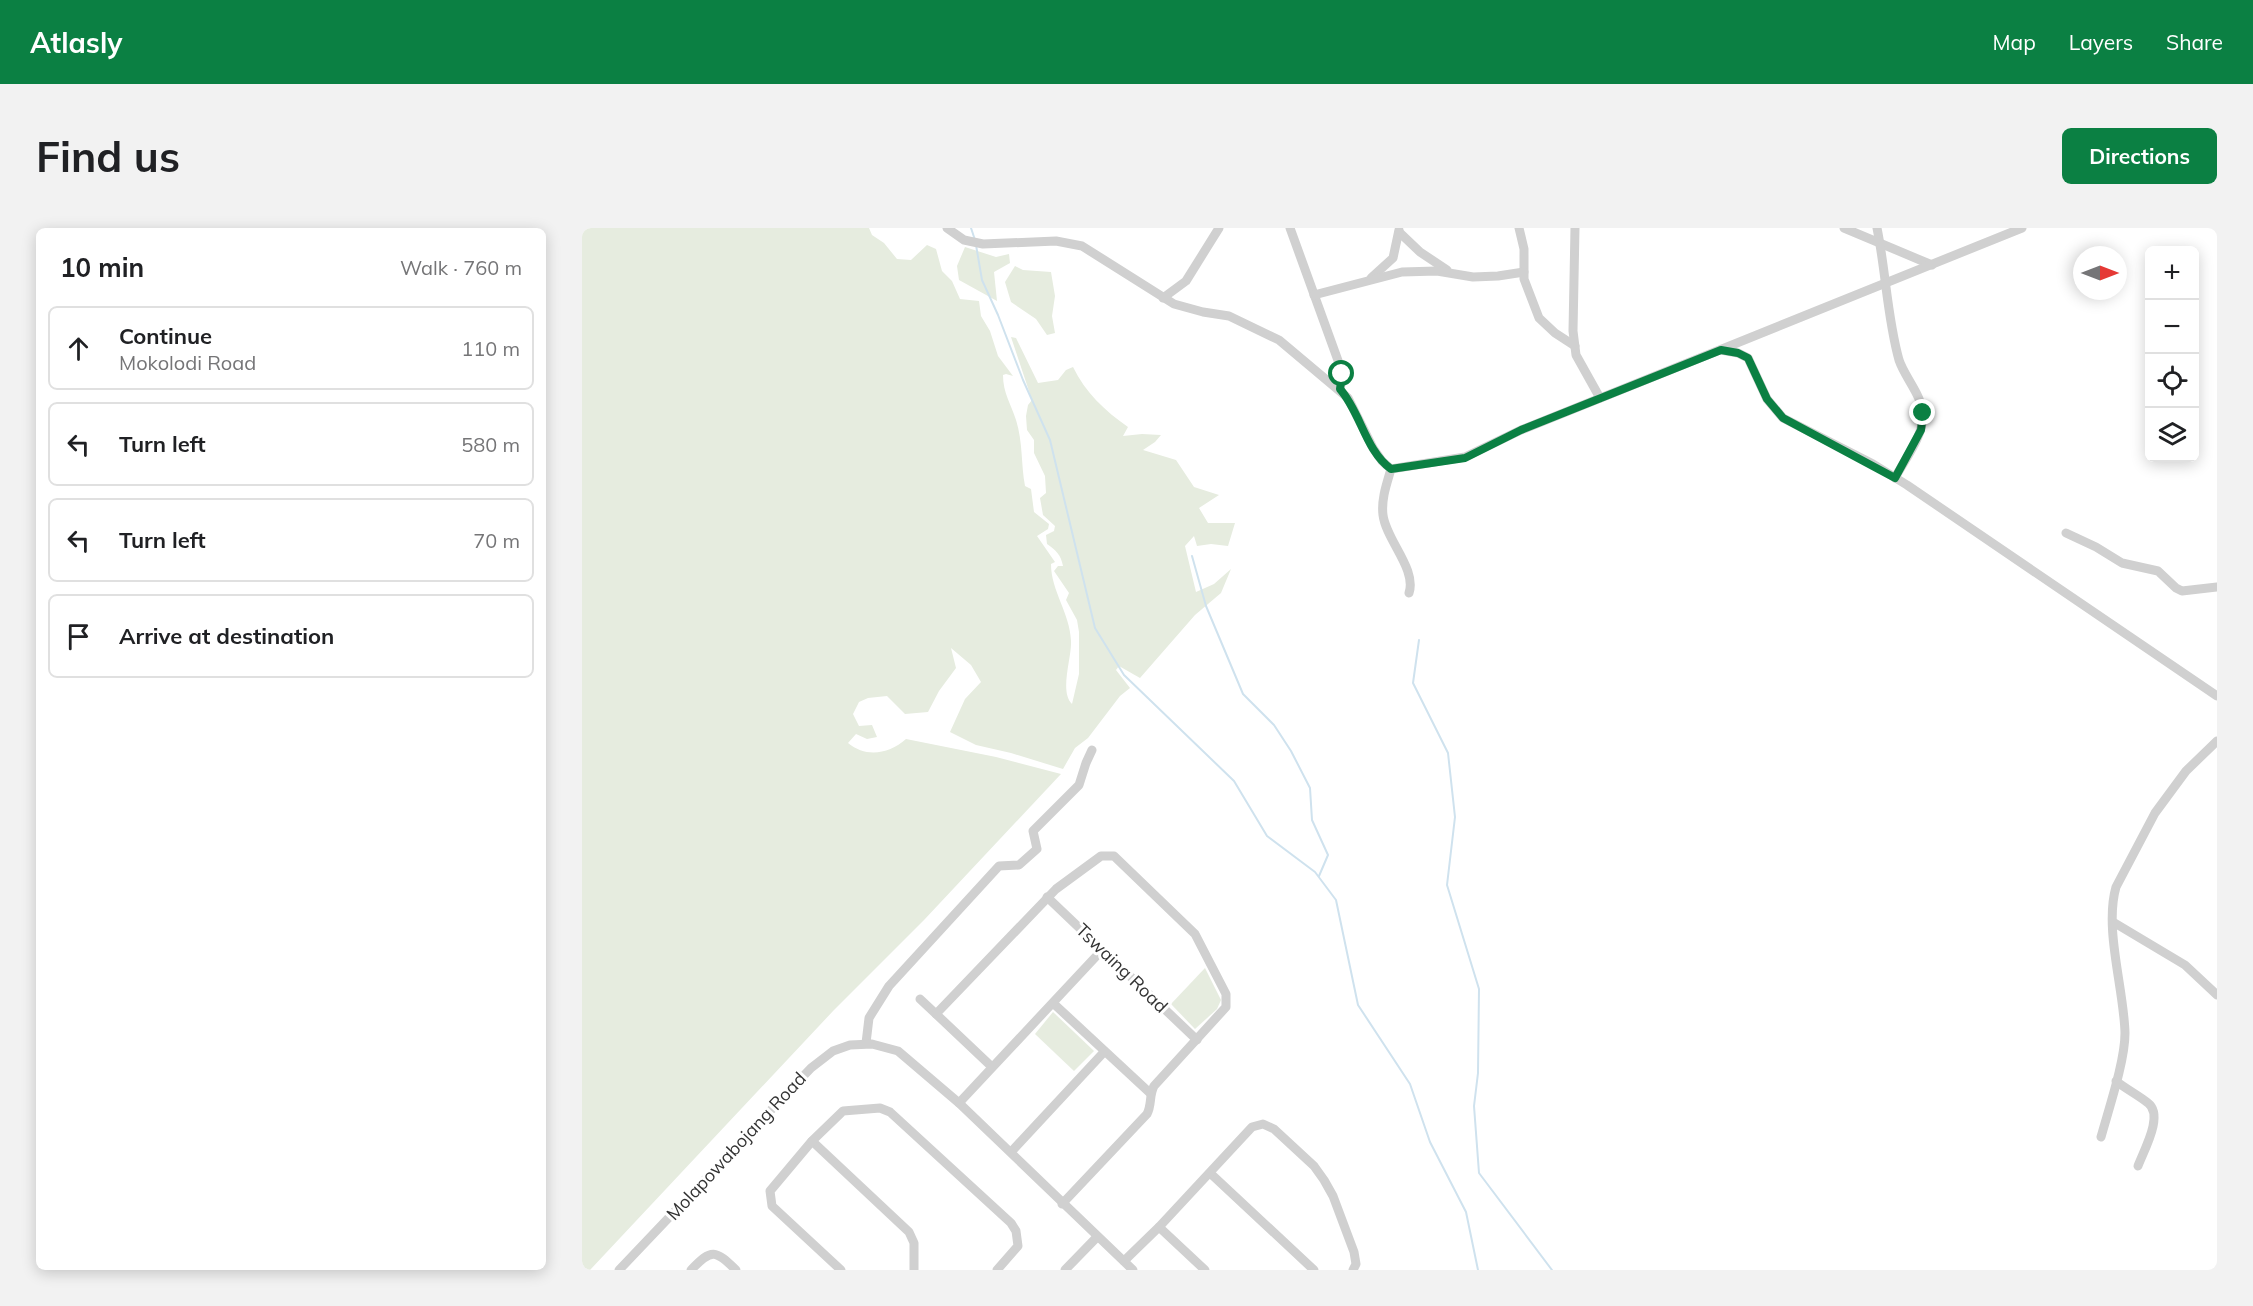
<!DOCTYPE html>
<meta charset="utf-8">
<style>
body{margin:0;font-family:Mulish,sans-serif;background:#f2f2f2;color:#202124}
.controls{position:absolute;right:18px;top:18px;display:grid;overflow:hidden;border-radius:9px;box-shadow:0 3px 15px #0003}
.controls button{width:54px;height:54px;display:grid;place-items:center;padding:0;border:0;border-bottom:2px solid #e0e0e0;background:#fff;color:#202124;font:30px sans-serif}
.compass{position:absolute;left:1491px;top:18px;width:54px;height:54px;border-radius:50%;background:#fff;box-shadow:0 3px 15px #0003;rotate:90deg}
.stop{position:absolute;width:18px;height:18px;margin:-14px;border:4px solid #0b8043;border-radius:50%;background:#fff}
.stop.end{background:#0b8043;border-color:#fff;box-shadow:0 2px 6px #0008}
.list{margin:0;padding:0;list-style:none}
h2{display:flex;justify-content:space-between;align-items:center;height:78px;margin:0;padding:0 24px;font-size:26px}
h2 small{font-size:20px;font-weight:400;color:#757577}
.list li{display:grid;grid-template-columns:39px 1fr auto;gap:18px;align-items:center;box-sizing:border-box;height:84px;margin:0 12px 12px;padding:0 12px;border:2px solid #e0e0e0;border-radius:9px}
.list b{display:block;font-size:22px;white-space:nowrap}
.list p{margin:0;font-size:20px;white-space:nowrap;color:#757577}
.list em{font-size:20px;font-style:normal;color:#757577}
.icon{flex:none;width:33px;height:33px;fill:none;stroke:currentColor;stroke-width:2;stroke-linecap:round;stroke-linejoin:round}
.map{position:relative;flex:none;width:1635px;height:1042px;overflow:hidden;border-radius:9px}
header{display:flex;align-items:center;gap:36px;box-sizing:border-box;height:84px;padding:0 30px;background:#0b8043;color:#fff}
header strong{font-size:28px}
nav{display:flex;gap:33px;margin-inline-start:auto;font-size:21px}
.intro{display:flex;align-items:center;justify-content:space-between;box-sizing:border-box;height:144px;padding:0 36px}
h1{margin:0;font-size:42px}
.button{padding:15px 27px;border-radius:9px;background:#0b8043;color:#fff;font-size:21px;font-weight:700}
main{display:flex;gap:36px;padding:0 36px}
aside{flex:1;background:#fff;border-radius:9px;box-shadow:0 3px 15px #0003}
.map>svg:first-child{display:block}
.green{fill:#e6ecdf}
.lines{fill:none;stroke-linecap:round;stroke-linejoin:round}
.stream{stroke:#cfe2ee;stroke-width:2}
.minor{stroke:#d0d0d0;stroke-width:9}
.route{stroke:#0b8043;stroke-width:8}
.labels{text-anchor:middle;dominant-baseline:central;stroke-width:6;stroke-linejoin:round;paint-order:stroke}
.street-label{font-size:18px;fill:#333;stroke:#fff}
</style>
<header>
<strong>Atlasly</strong>
<nav><a>Map</a><a>Layers</a><a>Share</a></nav>
</header>
<div class="intro"><h1>Find us</h1><a class="button">Directions</a></div>
<main>
<aside>
<h2>10 min<small>Walk · 760 m</small></h2>
<ul class="list">
<li><svg class="icon" aria-label="ahead" viewBox="0 0 24 24"><path d="M12 20V5M6 11l6-6 6 6"/></svg><div><b>Continue</b><p>Mokolodi Road</p></div><em>110 m</em></li>
<li><svg class="icon" aria-label="left" viewBox="0 0 24 24"><path d="M17 20v-9H6M10 6l-5 5 5 5"/></svg><div><b>Turn left</b></div><em>580 m</em></li>
<li><svg class="icon" aria-label="left" viewBox="0 0 24 24"><path d="M17 20v-9H6M10 6l-5 5 5 5"/></svg><div><b>Turn left</b></div><em>70 m</em></li>
<li><svg class="icon" aria-label="arrive" viewBox="0 0 24 24"><path d="M6 21V4h12l-3 4 3 4H6"/></svg><div><b>Arrive at destination</b></div></li>
</ul>
</aside>
<div class="map">
<svg width="1635" height="1042" viewBox="0 0 1635 1042">
<rect width="100%" height="100%" fill="#fff"/>
<g class="green">
<path d="M 0,0 L 287,0 L 290,7 L 302,15 L 315,31 L 329,32 L 345,17 L 354,21 L 360,43 L 370,53 L 378,71 L 397,73 L 399,88 L 408,103 L 416,128 L 431,148 L 424,146 L 421,147 C 421,165 429,176 434,192 C 441,214 439,237 443,258 L 449,261 L 452,284 L 467,296 L 466,301 L 455,308 L 473,334 L 469,336 C 469,363 488,385 489,413 C 490,429 477,464 490,476 L 497,446 L 497,404 L 495,392 L 484,372 L 487,365 L 472,343 L 476,338 L 481,338 C 479,327 474,322 465,316 L 464,307 L 472,303 L 473,298 L 461,287 L 458,270 L 464,265 L 463,248 L 452,225 L 452,212 L 445,202 L 444,188 L 446,177 L 450,172 L 429,109 L 434,110 L 456,155 L 476,152 L 484,142 L 491,139 C 503,164 523,183 546,199 L 541,208 L 560,206 L 579,207 L 573,214 L 561,222 L 594,232 L 612,259 L 637,267 L 617,280 L 626,295 L 653,295 L 646,318 L 629,316 L 615,318 L 612,308 L 603,318 L 614,364 L 632,356 L 649,341 L 639,365 L 613,387 L 558,450 L 537,438 L 534,442 L 548,460 L 538,468 L 506,510 L 493,520 L 481,541 L 429,525 L 394,517 L 368,504 L 383,471 L 399,454 L 389,437 L 369,420 L 374,440 L 357,463 L 346,484 L 323,486 L 305,468 L 286,470 L 277,474 L 271,486 L 277,498 L 290,497 L 295,509 L 285,511 L 274,506 L 266,515 C 284,530 307,526 324,511 L 414,529 L 479,546 L 342,692 L 252,782 L 8,1042 L 0,1042 Z"/>
<polygon points="383,19 414,29 427,26 428,35 412,44 415,73 377,52 375,38"/>
<polygon points="433,38 441,42 469,44 473,68 470,88 473,105 465,107 454,91 429,74 423,54"/>
<polygon points="623,740 639,772 635,781 613,801 589,776"/>
<polygon points="471,784 512,823 492,843 453,806"/>
</g>
<g class="lines">
<g class="stream">
<polyline points="389,0 393,12"/>
<polyline points="394,17 400,52 416,87 441,152 468,212 513,400 542,447 652,553 685,608 733,644 754,672 776,777 828,856 848,914 884,984 896,1042"/>
<polyline points="610,328 624,378 661,466 692,497 709,523 728,560 730,592 746,627 737,648"/>
<polyline points="837,412 831,455 866,525 873,589 865,657 897,761 896,845 892,878 897,945 970,1042"/>
</g>
<g class="minor">
<polyline points="365,0 382,12 401,16 474,13 500,18 592,76 621,84 647,88 697,112 766,170 791,220 800,233 809,241"/>
<polyline points="708,0 758,138 760,151 758,161"/>
<polyline points="937,0 942,21 942,51 957,90 973,105 993,118"/>
<polyline points="993,0 991,103 994,127 1018,170"/>
<polyline points="1262,0 1350,37"/>
<path d="M 1295,0 C 1304,44 1305,89 1317,132 C 1323,150 1340,167 1341,187 C 1341,209 1323,231 1313,250"/>
<polyline points="817,4 838,24 865,42"/>
<polyline points="789,50 811,30 817,2"/>
<polyline points="732,67 820,44 855,43 891,49 916,48 942,44"/>
<polyline points="581,70 604,53 637,0"/>
<polyline points="1139,122 1156,125 1166,130 1185,171 1201,190 1291,236 1325,257 1635,468"/>
<polyline points="809,241 883,229 939,202 1440,0"/>
<path d="M 809,241 C 805,255 799,271 801,287 C 804,312 835,341 827,365"/>
<polyline points="1484,305 1514,319 1540,335 1576,343 1594,360 1600,363 1635,359"/>
<polyline points="465,669 615,812"/>
<polyline points="1531,694 1603,737 1635,767"/>
<polyline points="338,771 354,786"/>
<polyline points="471,775 568,865"/>
<polyline points="284,815 287,790 307,758 417,638 437,637 455,621 451,603 497,557 504,535 510,522"/>
<path d="M 410,839 L 354,786 L 474,661 L 519,628 L 532,628 L 613,706 L 644,766 L 644,779 L 572,858 C 567,867 570,877 565,886 L 480,976"/>
<path d="M 1534,853 C 1544,861 1556,867 1566,875 C 1582,887 1562,922 1556,938"/>
<polyline points="377,875 521,721"/>
<path d="M 1519,909 C 1527,880 1543,833 1543,805 C 1542,761 1522,701 1534,659 L 1573,585 L 1604,543 L 1635,513"/>
<polyline points="230,913 327,1004 332,1015 332,1042"/>
<polyline points="429,924 522,824"/>
<polyline points="628,945 732,1042"/>
<polyline points="577,999 623,1042"/>
<polyline points="542,1033 577,999 670,899 681,896 692,901 732,938 742,952 751,968 772,1024 774,1036 771,1042"/>
<polyline points="37,1042 229,840 251,823 268,817 290,816 316,823 377,875 551,1042"/>
<path d="M 109,1042 C 130,1020 133,1022 154,1042"/>
<polyline points="259,1042 190,978 188,963 230,913 261,883 298,880 308,884 429,995 434,1003 436,1018 415,1042"/>
<polyline points="483,1042 515,1009"/>
</g>
</g>
<g class="lines">
<path class="route" d="M 760,146 L 758,161 C 779,185 783,222 809,241 L 883,230 L 939,202 L 1139,122 L 1156,125 L 1166,130 L 1185,171 L 1201,190 L 1313,250 L 1339,202 L 1341,185"/>
</g>
<g class="labels">
<g class="street-label">
<text transform="translate(540 740) rotate(44)">Tswaing Road</text>
<text transform="translate(154 918) rotate(-47)">Molapowabojang Road</text>
</g>
</g>
</svg>
<div class="controls">
<button>+</button>
<button>−</button>
<button><svg class="icon" aria-label="locate" viewBox="0 0 24 24"><circle cx="12" cy="12" r="6"/><path d="M12 2v4M12 18v4M2 12h4M18 12h4"/></svg></button>
<button><svg class="icon" aria-label="layers" viewBox="0 0 24 24"><path d="M12 4l9 5-9 5-9-5zM3 14l9 5 9-5"/></svg></button>
</div>
<svg class="compass" viewBox="-18 -18 36 36"><path d="M0-13l5 13h-10z" fill="#e53935"/><path d="M0 13l5-13h-10z" fill="#757577"/></svg>
<div class="stop" style="left:760px;top:146px"></div>
<div class="stop end" style="left:1341px;top:185px"></div>
</div>
</main>
